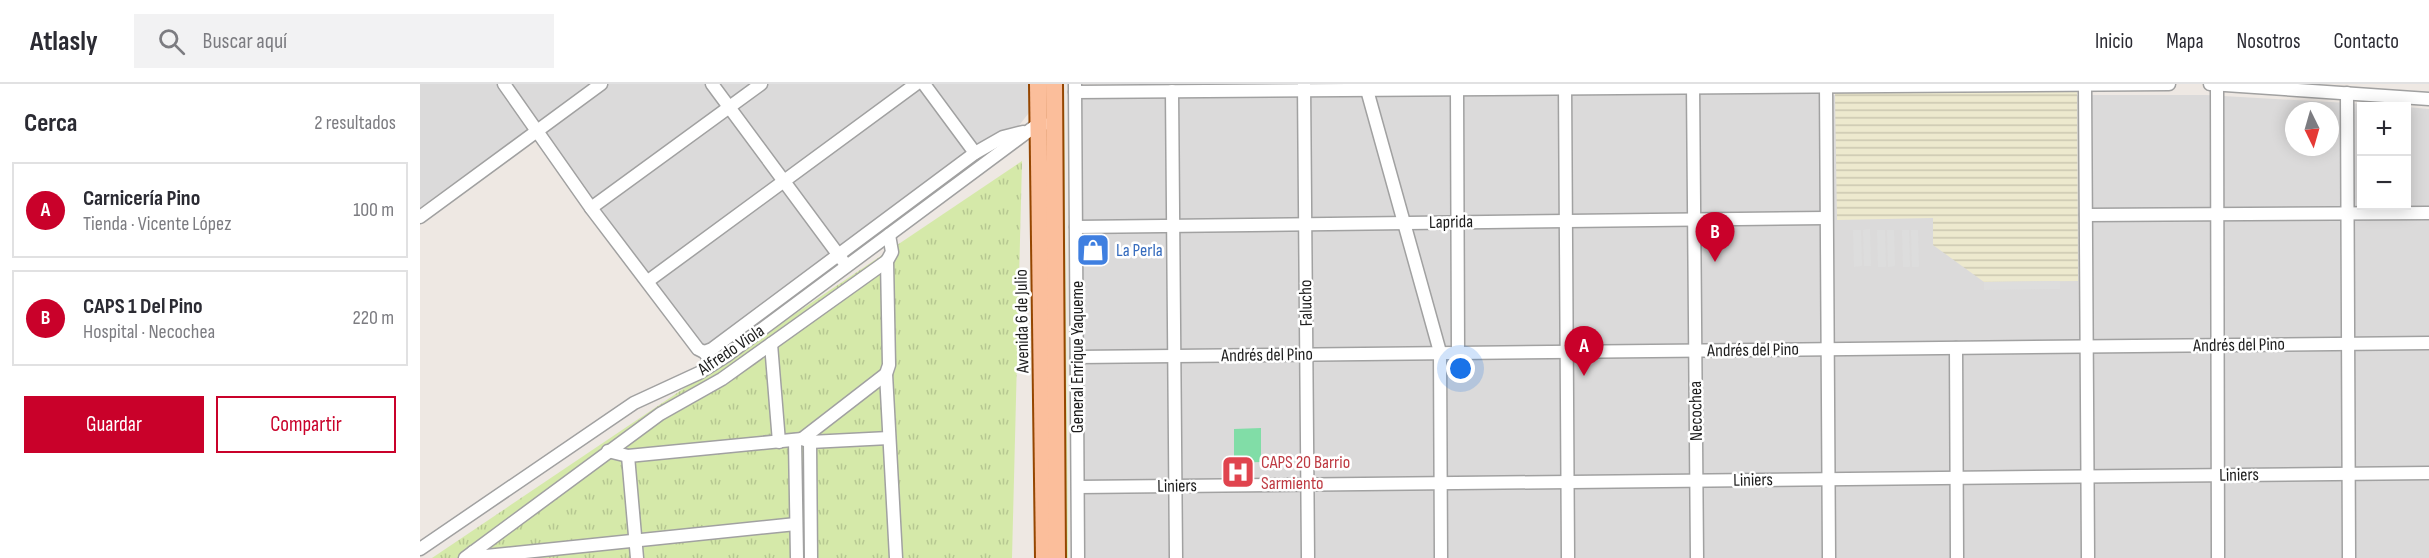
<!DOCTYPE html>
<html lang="es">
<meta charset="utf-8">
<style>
body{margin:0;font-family:"Sofia Sans Condensed",sans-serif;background:#f2f2f3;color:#2b2b33}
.controls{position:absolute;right:18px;top:18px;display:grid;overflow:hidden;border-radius:0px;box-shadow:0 3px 15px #0003}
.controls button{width:54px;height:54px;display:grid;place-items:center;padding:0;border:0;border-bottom:2px solid #e1e1e2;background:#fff;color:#2b2b33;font:30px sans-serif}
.compass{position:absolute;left:1865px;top:18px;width:54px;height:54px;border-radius:50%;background:#fff;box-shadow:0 3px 15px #0003;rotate:175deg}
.you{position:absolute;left:1041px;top:285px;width:21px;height:21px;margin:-15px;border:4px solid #fff;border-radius:50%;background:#1a73e8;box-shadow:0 0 0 9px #1a73e833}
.badge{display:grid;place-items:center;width:39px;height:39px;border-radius:50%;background:#c9012a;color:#fff;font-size:20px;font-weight:700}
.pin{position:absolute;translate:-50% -50px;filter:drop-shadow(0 2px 3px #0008)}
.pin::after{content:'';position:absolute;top:32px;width:21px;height:18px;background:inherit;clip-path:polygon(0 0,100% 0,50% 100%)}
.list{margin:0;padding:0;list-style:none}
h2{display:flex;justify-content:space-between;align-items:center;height:78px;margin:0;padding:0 24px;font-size:26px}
h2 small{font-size:20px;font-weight:400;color:#7c7c81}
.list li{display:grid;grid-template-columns:39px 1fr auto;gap:18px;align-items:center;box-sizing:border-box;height:96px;margin:0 12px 12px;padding:0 12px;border:2px solid #e1e1e2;border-radius:0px}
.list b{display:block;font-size:22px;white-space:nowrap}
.list p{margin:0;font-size:20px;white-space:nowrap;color:#7c7c81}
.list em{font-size:20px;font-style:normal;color:#7c7c81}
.actions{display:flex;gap:12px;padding:18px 24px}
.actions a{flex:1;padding:14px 0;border:2px solid #c9012a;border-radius:0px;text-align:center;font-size:21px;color:#c9012a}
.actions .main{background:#c9012a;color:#fff}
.icon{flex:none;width:33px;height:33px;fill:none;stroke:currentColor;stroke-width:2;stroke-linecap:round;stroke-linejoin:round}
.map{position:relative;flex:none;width:2009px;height:474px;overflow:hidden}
header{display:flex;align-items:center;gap:36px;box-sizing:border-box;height:84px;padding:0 30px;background:#fff;border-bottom:2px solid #e1e1e2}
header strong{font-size:28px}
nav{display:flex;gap:33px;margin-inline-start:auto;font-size:21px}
.search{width:420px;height:54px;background:#f2f2f3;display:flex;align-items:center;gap:15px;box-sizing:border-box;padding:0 21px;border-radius:0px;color:#7c7c81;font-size:22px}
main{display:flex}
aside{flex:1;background:#fff}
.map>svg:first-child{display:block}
.residential{fill:#dbdada;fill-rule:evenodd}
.farmland{fill:url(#farmland-rules)}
.grass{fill:url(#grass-tufts)}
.pitch{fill:#81dda7}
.parking{fill:#ddd}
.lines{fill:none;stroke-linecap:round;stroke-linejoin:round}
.minor-casing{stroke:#a1a1a1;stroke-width:15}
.major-casing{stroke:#954601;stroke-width:20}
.minor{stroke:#fff;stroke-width:12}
.major{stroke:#fbbe9b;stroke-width:16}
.labels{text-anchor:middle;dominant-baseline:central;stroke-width:5;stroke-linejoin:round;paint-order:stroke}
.street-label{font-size:18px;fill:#1d1d1d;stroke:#fff}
.shop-label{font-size:18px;fill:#366cbe;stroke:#fff;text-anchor:start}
.health-label{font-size:18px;fill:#be3a42;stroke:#fff;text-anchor:start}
</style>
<header>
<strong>Atlasly</strong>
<div class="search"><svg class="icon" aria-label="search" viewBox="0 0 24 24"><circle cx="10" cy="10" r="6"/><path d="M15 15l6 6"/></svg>Buscar aquí</div>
<nav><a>Inicio</a><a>Mapa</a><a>Nosotros</a><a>Contacto</a></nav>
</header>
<main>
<aside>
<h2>Cerca<small>2 resultados</small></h2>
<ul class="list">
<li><span class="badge">A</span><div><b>Carnicería Pino</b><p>Tienda · Vicente López</p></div><em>100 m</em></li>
<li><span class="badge">B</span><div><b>CAPS 1 Del Pino</b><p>Hospital · Necochea</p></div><em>220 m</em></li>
</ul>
<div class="actions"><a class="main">Guardar</a><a>Compartir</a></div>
</aside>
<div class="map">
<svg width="2009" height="474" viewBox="0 0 2009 474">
<defs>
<pattern id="farmland-rules" width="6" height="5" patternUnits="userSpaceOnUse" patternTransform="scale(1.5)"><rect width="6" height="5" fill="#ede9ce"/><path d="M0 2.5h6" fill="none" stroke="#cbc7b0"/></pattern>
<pattern id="grass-tufts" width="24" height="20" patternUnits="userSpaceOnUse" patternTransform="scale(1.5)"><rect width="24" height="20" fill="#d5e9a9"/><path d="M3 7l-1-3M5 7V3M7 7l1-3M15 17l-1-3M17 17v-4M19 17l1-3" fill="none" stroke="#b6c791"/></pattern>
</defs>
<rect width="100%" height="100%" fill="#eee8e3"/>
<g class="residential">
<polygon points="0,0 613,0 612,25 597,44 287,261 276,256 179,124 119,37 0,124"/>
<path d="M 1399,0 L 1400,11 L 1786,11 L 1981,22 L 1942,22 L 1942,122 L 1986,122 L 1987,23 L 2009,25 L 2009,474 L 665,474 L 661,12 ZM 1874,27 L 1910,27 L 1910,63 L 1874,63 Z"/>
</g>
<polygon class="farmland" points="1657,8 1658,197 1564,198 1513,161 1513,134 1417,136 1415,9"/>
<g class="grass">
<polygon points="640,0 644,0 648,474 643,474"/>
<polygon points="602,77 592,474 12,474"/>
</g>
<polygon class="pitch" points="841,344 841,378 814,379 814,345"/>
<g class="parking">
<polygon points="1450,145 1451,182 1444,182 1443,146"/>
<polygon points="1433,146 1441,146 1442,182 1434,183"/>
<polygon points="1457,146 1465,146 1466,183 1458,183"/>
<polygon points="1467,146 1474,146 1475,182 1468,183"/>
<polygon points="1482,146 1489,146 1490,183 1483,183"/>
<polygon points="1491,146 1498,146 1499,183 1492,183"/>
<polygon points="1640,197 1640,205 1564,206 1564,198"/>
</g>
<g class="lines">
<g class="minor-casing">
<g id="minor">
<polyline points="84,0 171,124 278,265 284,268 289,274"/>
<polyline points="292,0 423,177"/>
<polyline points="504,0 555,69"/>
<polyline points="884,0 888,474"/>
<polyline points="1145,0 1148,474"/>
<polyline points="1273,0 1277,474"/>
<polyline points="1406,0 1409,474"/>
<polyline points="1790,0 2009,15"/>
<polyline points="655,1 658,474"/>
<polyline points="942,1 947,6 1020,268 1021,474"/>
<polyline points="1665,1 1668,474"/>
<polyline points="1797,1 1798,474"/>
<polyline points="1037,5 1038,269"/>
<polyline points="752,7 756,474"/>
<polyline points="655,8 1749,0"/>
<polyline points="1927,9 1929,474"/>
<polyline points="171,124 341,0"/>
<polyline points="1666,131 2009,129"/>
<polyline points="0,133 181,0"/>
<polyline points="656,143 1406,134"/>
<polyline points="469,151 472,168 467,177 469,281 466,290 476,474"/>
<polyline points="228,197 496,0"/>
<polyline points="351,260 359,358"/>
<polyline points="1536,264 1537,474"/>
<polyline points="284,268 292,265 555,69 583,53 603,48"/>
<polyline points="657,273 2009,259"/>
<polyline points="382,355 466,290"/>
<polyline points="375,356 377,474"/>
<polyline points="390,358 391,474"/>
<polyline points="188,367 208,372 382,355 390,358 469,354"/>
<polyline points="208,372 217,474"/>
<polyline points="658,403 2009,389"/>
<polyline points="0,465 214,319 279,289 306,272 618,40 624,40"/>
<polyline points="53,468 66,472 376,440"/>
<polyline points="45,474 240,330 302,295 467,177"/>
</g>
</g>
<g class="major-casing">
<g id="major">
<polyline points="618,0 624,474"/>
<polyline points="634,0 637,474"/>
</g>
</g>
<use href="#minor" class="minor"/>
<use href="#major" class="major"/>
</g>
<defs>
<g id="shop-square" transform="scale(1.725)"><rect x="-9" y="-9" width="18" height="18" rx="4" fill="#3f7fe0" stroke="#fff"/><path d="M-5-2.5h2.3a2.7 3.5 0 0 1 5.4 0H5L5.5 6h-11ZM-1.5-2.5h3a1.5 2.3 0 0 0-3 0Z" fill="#fff"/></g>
<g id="hospital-square" transform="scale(1.725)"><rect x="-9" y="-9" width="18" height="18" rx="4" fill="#e0444e" stroke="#fff"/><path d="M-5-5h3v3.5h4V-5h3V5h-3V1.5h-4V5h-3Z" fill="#fff"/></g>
</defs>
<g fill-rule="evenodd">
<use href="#shop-square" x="673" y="166"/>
<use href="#hospital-square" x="818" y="388"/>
</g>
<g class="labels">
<g class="street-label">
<text transform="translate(1031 138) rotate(-1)">Laprida</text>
<text transform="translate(886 219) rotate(-91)">Falucho</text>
<text transform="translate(602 237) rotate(-91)">Avenida 6 de Julio</text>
<text transform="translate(1819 261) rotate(-1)">Andrés del Pino</text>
<text transform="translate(311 266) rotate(-34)">Alfredo Viola</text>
<text transform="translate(1333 266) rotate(-1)">Andrés del Pino</text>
<text transform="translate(847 271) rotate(-1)">Andrés del Pino</text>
<text transform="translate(657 273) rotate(-90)">General Enrique Yaqueme</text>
<text transform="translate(1276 327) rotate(-91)">Necochea</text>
<text transform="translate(1819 391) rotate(-1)">Liniers</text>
<text transform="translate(1333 396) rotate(-1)">Liniers</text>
<text transform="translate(757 402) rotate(-1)">Liniers</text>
</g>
<g class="shop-label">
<text x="696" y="166">La Perla</text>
</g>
<g class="health-label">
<text x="841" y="378">CAPS 20 Barrio<tspan x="841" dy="21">Sarmiento</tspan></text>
</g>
</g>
</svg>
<div class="controls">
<button>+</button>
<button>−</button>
</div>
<svg class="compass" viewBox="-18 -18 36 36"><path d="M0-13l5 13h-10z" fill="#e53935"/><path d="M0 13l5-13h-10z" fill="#7c7c81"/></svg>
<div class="you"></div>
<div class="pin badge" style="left:1164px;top:292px">A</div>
<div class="pin badge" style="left:1295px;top:178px">B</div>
</div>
</main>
